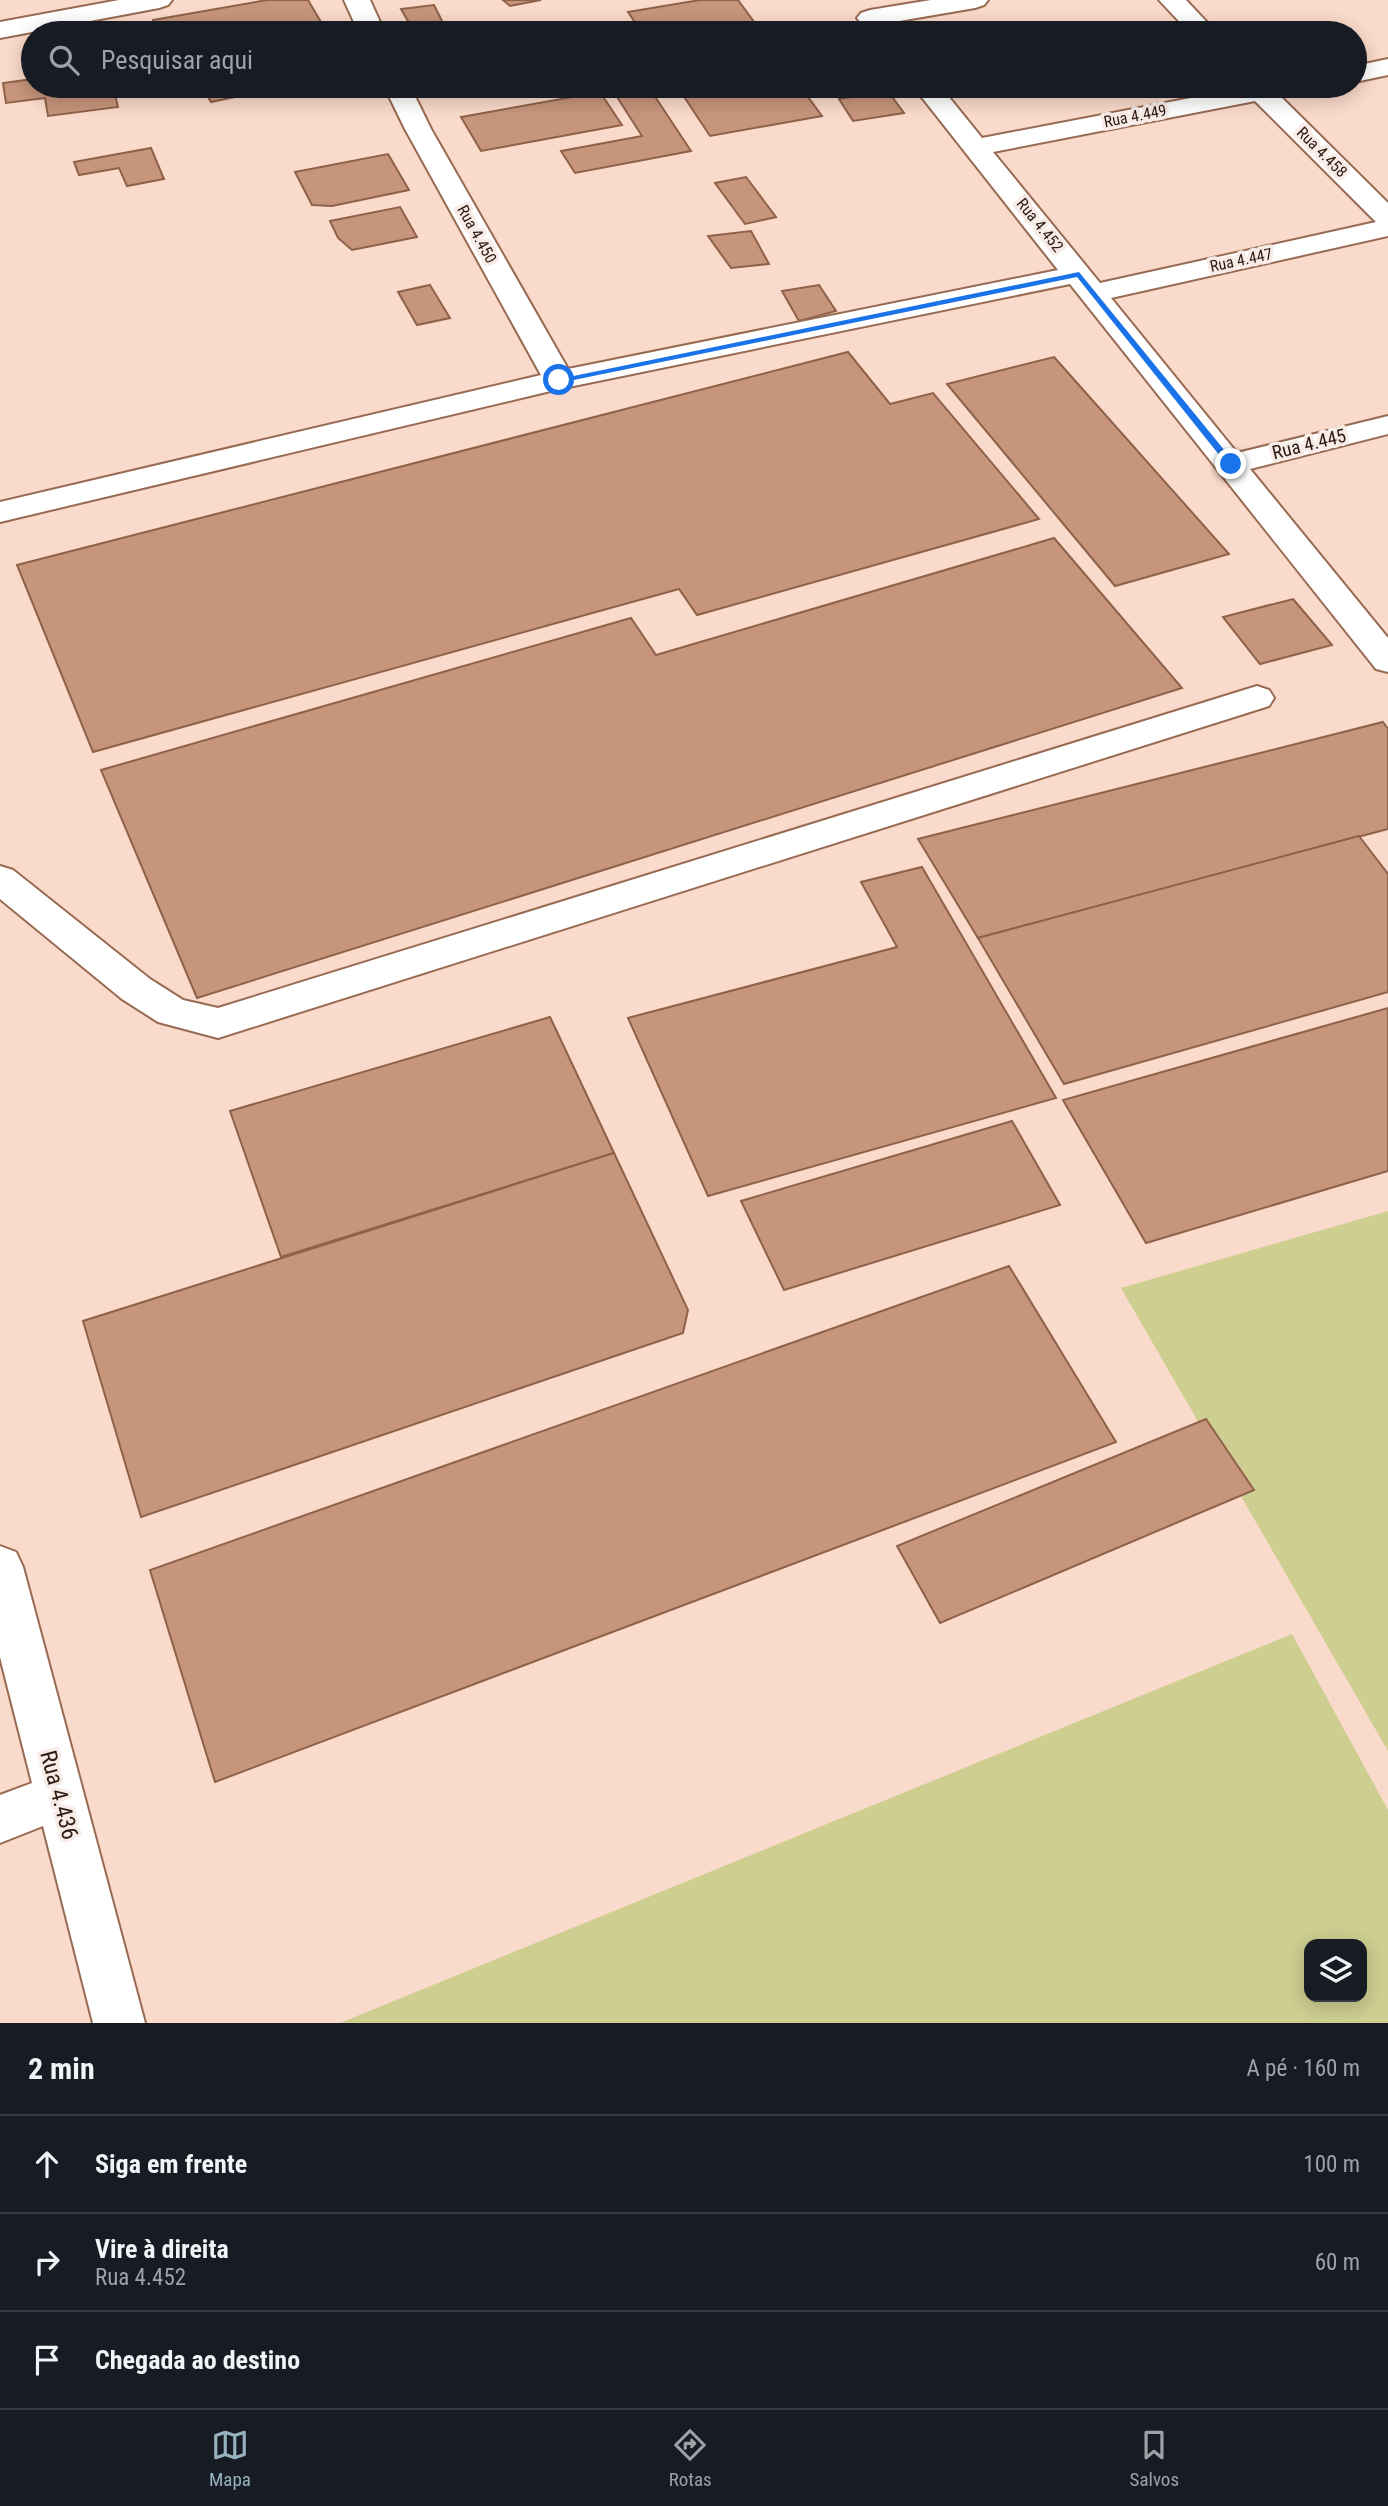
<!DOCTYPE html>
<html lang="pt">
<meta charset="utf-8">
<style>
body{margin:0;font-family:"Roboto Condensed",sans-serif;background:#242831;color:#f1f3f6}
.controls{position:absolute;right:21px;bottom:21px;display:grid;overflow:hidden;border-radius:14px;box-shadow:0 4px 18px #0003}
.controls button{width:63px;height:63px;display:grid;place-items:center;padding:0;border:0;border-bottom:2px solid #363941;background:#171b24;color:#f1f3f6;font:35px sans-serif}
.stop{position:absolute;width:21px;height:21px;margin:-16px;border:5px solid #1a73e8;border-radius:50%;background:#fff}
.stop.end{background:#1a73e8;border-color:#fff;box-shadow:0 2px 7px #0008}
.list{margin:0;padding:0;list-style:none}
h2{display:flex;justify-content:space-between;align-items:center;height:91px;margin:0;padding:0 28px;font-size:30px}
h2 small{font-size:23px;font-weight:400;color:#9ea1a6}
.list li{display:grid;grid-template-columns:46px 1fr auto;gap:21px;align-items:center;box-sizing:border-box;height:98px;padding:0 28px;border-top:2px solid #363941}
.list b{display:block;font-size:26px;white-space:nowrap}
.list p{margin:0;font-size:23px;white-space:nowrap;color:#9ea1a6}
.list em{font-size:23px;font-style:normal;color:#9ea1a6}
.icon{flex:none;width:38px;height:38px;fill:none;stroke:currentColor;stroke-width:2;stroke-linecap:round;stroke-linejoin:round}
.map{position:relative;flex:none;width:1388px;height:2023px;overflow:hidden}
.search{position:absolute;background:#171b24;box-shadow:0 4px 18px #0003;left:21px;right:21px;top:21px;height:77px;display:flex;align-items:center;gap:18px;box-sizing:border-box;padding:0 24px;border-radius:38px;color:#9ea1a6;font-size:26px}
.sheet{height:385px;background:#171b24}
nav{display:flex;justify-content:space-around;align-items:center;box-sizing:border-box;height:98px;border-top:2px solid #363941;background:#171b24;font-size:19px;color:#9ea1a6}
nav a{display:grid;justify-items:center;gap:4px}
nav .on{color:#96b2be}
.map>svg:first-child{display:block}
.green{fill:#cdce90;fill-rule:evenodd}
.building{fill:#c7957c;stroke:#8f6149;stroke-width:2}
.lines{fill:none;stroke-linecap:round;stroke-linejoin:round}
.minor-casing{stroke:#986a51;stroke-width:4}
.minor{fill:#fff;fill-rule:evenodd}
.route{fill:#1a73e8}
.labels{text-anchor:middle;dominant-baseline:central;stroke-width:7;stroke-linejoin:round;paint-order:stroke}
.far-street-label{font-size:16px;fill:#2e1b11;stroke:#f7ece7}
.street-label{font-size:19px;fill:#2e1b11;stroke:#f7ece7}
.near-street-label{font-size:23px;fill:#2e1b11;stroke:#f7ece7}
</style>
<div class="map">
<svg width="1388" height="2023" viewBox="0 0 1388 2023">
<rect width="100%" height="100%" fill="#fadaca"/>
<g class="green">
<polygon points="1388,1211 1388,1751 1121,1288"/>
<path d="M 1292,1634 L 1388,1810 L 1388,2023 L 340,2023 ZM 1309,1944 L 1362,1944 L 1362,1997 L 1309,1997 Z"/>
</g>
<g class="building">
<polygon points="267,0 308,0 321,22 260,33 159,33 153,20"/>
<polygon points="503,0 541,0 510,6"/>
<polygon points="700,0 738,0 762,33 642,33 628,12"/>
<polygon points="434,5 444,25 413,30 401,9"/>
<polygon points="527,27 531,33 489,33"/>
<polygon points="33,79 33,86 113,86 118,107 48,116 45,98 6,103 3,83"/>
<polygon points="202,86 238,86 244,95 211,102"/>
<polygon points="610,86 648,86 691,151 575,173 561,151 642,136"/>
<polygon points="677,86 800,86 822,116 710,136"/>
<polygon points="888,91 904,113 853,121 839,99"/>
<polygon points="600,92 622,125 481,151 461,117"/>
<polygon points="151,148 164,179 127,186 119,168 79,175 74,162"/>
<polygon points="388,154 409,190 332,206 312,205 295,172"/>
<polygon points="746,177 776,217 745,224 715,183"/>
<polygon points="400,207 417,237 352,250 338,238 330,221"/>
<polygon points="751,231 769,264 731,268 708,236"/>
<polygon points="430,285 450,318 417,325 398,292"/>
<polygon points="819,285 836,311 799,321 782,291"/>
<polygon points="848,352 890,404 933,393 1039,519 697,615 679,589 93,752 17,565"/>
<polygon points="1054,357 1229,554 1115,586 947,384"/>
<polygon points="1054,538 1182,688 197,998 101,770 631,618 656,655"/>
<polygon points="1293,599 1332,645 1260,664 1223,617"/>
<polygon points="1383,722 1388,729 1388,829 978,938 918,839"/>
<polygon points="1359,836 1388,874 1388,992 1064,1084 978,938"/>
<polygon points="922,867 1056,1098 708,1196 628,1018 897,947 861,882"/>
<polygon points="1388,1008 1388,1171 1146,1243 1063,1100"/>
<polygon points="550,1017 614,1153 281,1257 230,1111"/>
<polygon points="1012,1121 1060,1205 784,1290 741,1201"/>
<polygon points="614,1153 688,1310 683,1333 141,1517 83,1321"/>
<polygon points="1009,1266 1116,1442 215,1782 150,1570"/>
<polygon points="1206,1419 1254,1490 940,1623 897,1546"/>
</g>
<g class="lines">
<g class="minor-casing">
<g id="minor">
<polygon points="119,0 172,0 168,5 159,8 0,38 0,22"/>
<polygon points="344,0 370,0 385,33 359,33"/>
<polygon points="931,0 988,0 984,5 975,8 870,26 861,23 857,18 861,13 870,10"/>
<polygon points="1159,0 1186,0 1217,33 1190,33"/>
<polygon points="1388,59 1388,75 1355,82 1355,66"/>
<path d="M 384,86 L 410,86 L 431,129 L 568,369 L 1058,270 L 913,86 L 940,86 L 982,138 L 1243,88 L 1242,86 L 1306,86 L 1302,92 L 1280,96 L 1388,203 L 1388,236 L 1111,298 L 1237,453 L 1388,416 L 1388,434 L 1250,469 L 1388,638 L 1388,672 L 1376,669 L 1070,284 L 559,389 L 0,522 L 0,502 L 541,375 L 405,129 ZM 1255,101 L 1376,222 L 1100,283 L 993,152 Z"/>
<polygon points="1257,686 1269,690 1274,698 1269,706 218,1038 158,1022 122,999 0,899 0,866 13,870 150,979 183,1000 218,1008"/>
<polygon points="0,1546 16,1552 23,1567 145,2023 93,2023 43,1826 0,1843 0,1795 32,1783 0,1657"/>
</g>
</g>
<use href="#minor" class="minor"/>
</g>
<polygon class="route" points="1079,272 1234,462 1234,466 1228,466 1077,277 559,383 554,380"/>
<g class="labels">
<g class="far-street-label">
<text transform="translate(1135 116) rotate(-11)">Rua 4.449</text>
<text transform="translate(1322 152) rotate(45)">Rua 4.458</text>
<text transform="translate(1040 225) rotate(51)">Rua 4.452</text>
<text transform="translate(477 234) rotate(61)">Rua 4.450</text>
<text transform="translate(1241 260) rotate(-12)">Rua 4.447</text>
</g>
<g class="street-label">
<text transform="translate(1309 444) rotate(-14)">Rua 4.445</text>
</g>
<g class="near-street-label">
<text transform="translate(59 1795) rotate(75)">Rua 4.436</text>
</g>
</g>
</svg>
<div class="controls">
<button><svg class="icon" aria-label="layers" viewBox="0 0 24 24"><path d="M12 4l9 5-9 5-9-5zM3 14l9 5 9-5"/></svg></button>
</div>
<div class="stop" style="left:559px;top:380px"></div>
<div class="stop end" style="left:1231px;top:464px"></div>
<div class="search"><svg class="icon" aria-label="search" viewBox="0 0 24 24"><circle cx="10" cy="10" r="6"/><path d="M15 15l6 6"/></svg>Pesquisar aqui</div>
</div>
<section class="sheet">
<h2>2 min<small>A pé · 160 m</small></h2>
<ul class="list">
<li><svg class="icon" aria-label="ahead" viewBox="0 0 24 24"><path d="M12 20V5M6 11l6-6 6 6"/></svg><div><b>Siga em frente</b></div><em>100 m</em></li>
<li><svg class="icon" aria-label="right" viewBox="0 0 24 24"><path d="M7 20v-9h11M14 6l5 5-5 5"/></svg><div><b>Vire à direita</b><p>Rua 4.452</p></div><em>60 m</em></li>
<li><svg class="icon" aria-label="arrive" viewBox="0 0 24 24"><path d="M6 21V4h12l-3 4 3 4H6"/></svg><div><b>Chegada ao destino</b></div></li>
</ul>
</section>
<nav>
<a class="on"><svg class="icon" aria-label="map" viewBox="0 0 24 24"><path d="M3 6l6-2 6 2 6-2v14l-6 2-6-2-6 2zM9 4v14M15 6v14"/></svg>Mapa</a>
<a><svg class="icon" aria-label="directions" viewBox="0 0 24 24"><path d="M12 3l9 9-9 9-9-9zM9 14v-3h6M13 9l2 2-2 2"/></svg>Rotas</a>
<a><svg class="icon" aria-label="saved" viewBox="0 0 24 24"><path d="M7 4h10v16l-5-4-5 4z"/></svg>Salvos</a>
</nav>
